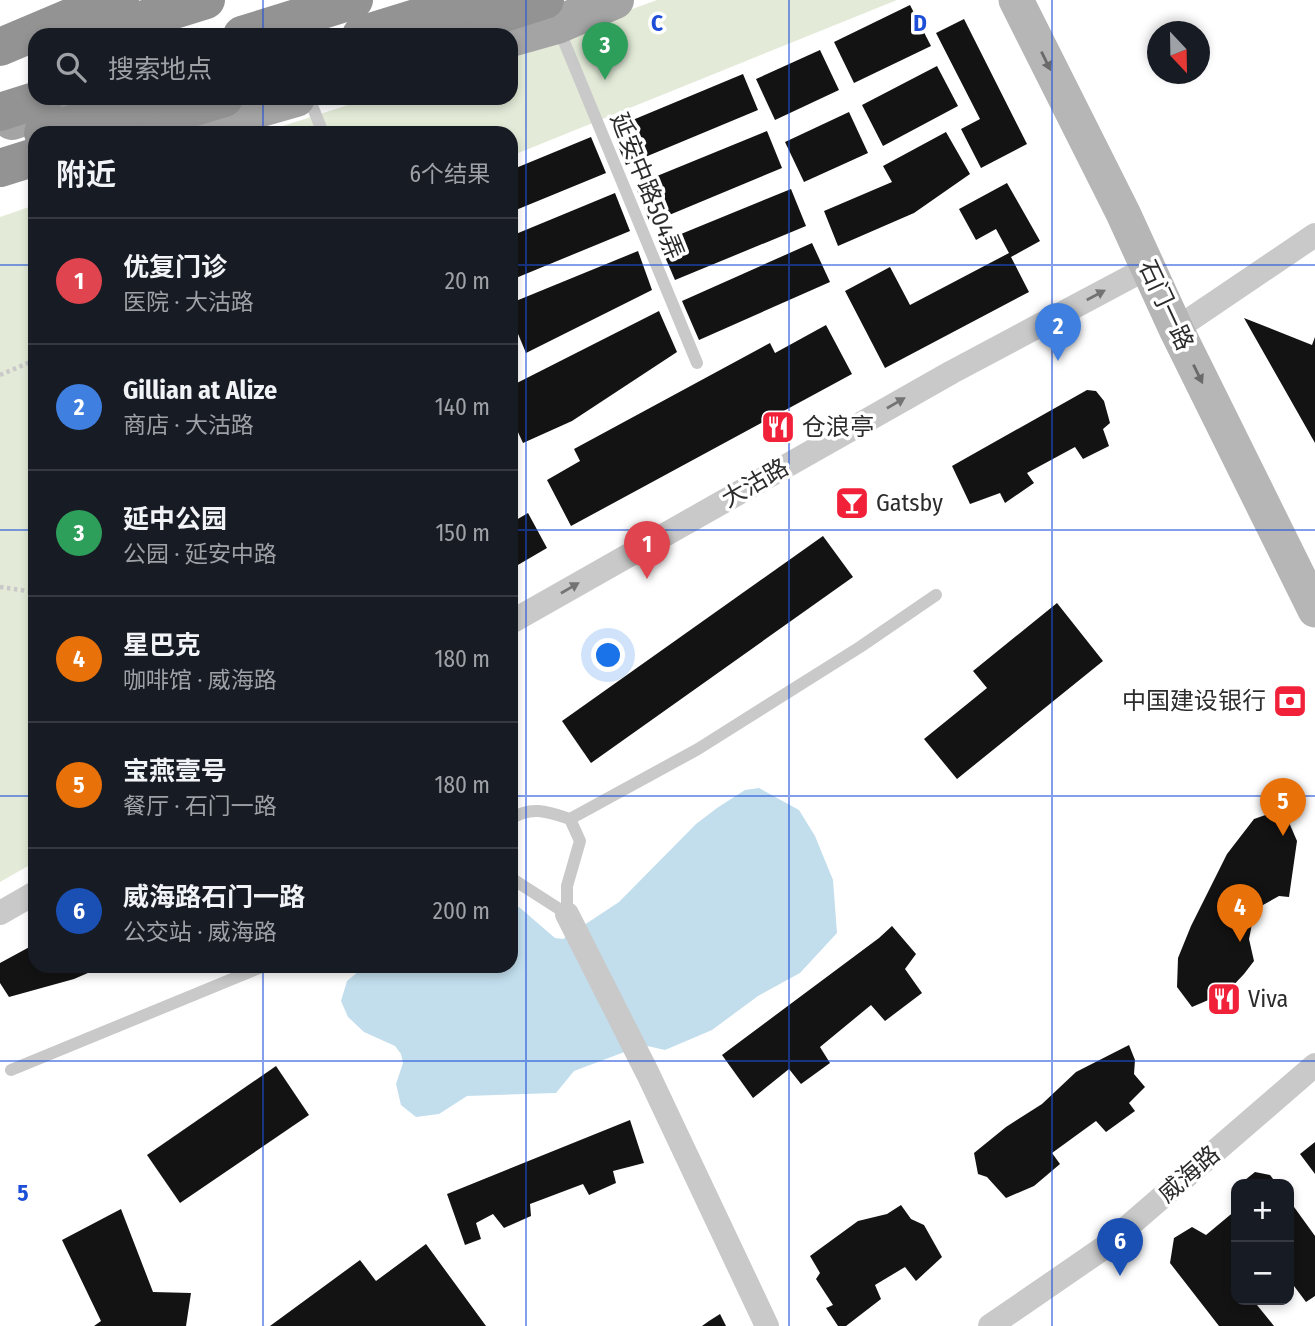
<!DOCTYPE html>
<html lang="zh">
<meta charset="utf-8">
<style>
body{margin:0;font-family:"Fira Sans Condensed","Noto Sans SC",sans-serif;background:#242831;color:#f1f3f6}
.controls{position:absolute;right:21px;bottom:21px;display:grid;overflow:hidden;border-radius:14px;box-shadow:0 4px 10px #0003}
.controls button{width:63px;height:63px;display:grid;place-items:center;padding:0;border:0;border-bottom:2px solid #363941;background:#171b24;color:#f1f3f6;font:35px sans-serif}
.compass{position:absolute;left:1147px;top:21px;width:63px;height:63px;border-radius:50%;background:#171b24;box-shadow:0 4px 10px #0003;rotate:158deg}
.you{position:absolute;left:609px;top:656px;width:24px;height:24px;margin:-18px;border:5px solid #fff;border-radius:50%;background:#1a73e8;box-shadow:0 0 0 10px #1a73e833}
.badge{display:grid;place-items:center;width:46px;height:46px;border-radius:50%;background:#f12139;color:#fff;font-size:23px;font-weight:700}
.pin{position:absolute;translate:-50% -58px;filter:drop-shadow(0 2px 4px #0008)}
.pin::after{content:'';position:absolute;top:37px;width:24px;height:21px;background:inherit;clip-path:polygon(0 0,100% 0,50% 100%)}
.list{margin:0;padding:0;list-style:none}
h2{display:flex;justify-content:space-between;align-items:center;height:91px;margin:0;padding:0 28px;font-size:30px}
h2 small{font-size:23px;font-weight:400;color:#9ea1a6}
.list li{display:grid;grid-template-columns:46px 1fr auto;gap:21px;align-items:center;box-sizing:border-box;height:126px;padding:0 28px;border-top:2px solid #363941}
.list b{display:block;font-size:26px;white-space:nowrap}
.list p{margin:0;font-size:23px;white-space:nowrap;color:#9ea1a6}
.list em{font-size:23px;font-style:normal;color:#9ea1a6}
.icon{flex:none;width:38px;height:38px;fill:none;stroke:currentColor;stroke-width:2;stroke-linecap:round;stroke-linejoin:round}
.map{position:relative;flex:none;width:1315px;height:1326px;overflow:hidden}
.search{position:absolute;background:#171b24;box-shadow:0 4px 10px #0003;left:28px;top:28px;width:490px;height:77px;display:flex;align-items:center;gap:18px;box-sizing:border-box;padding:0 24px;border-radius:21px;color:#9ea1a6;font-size:26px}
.panel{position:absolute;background:#171b24;box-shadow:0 4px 10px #0003;left:28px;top:126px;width:490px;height:847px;border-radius:21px}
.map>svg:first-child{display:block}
.green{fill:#e3ebd8}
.water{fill:#c2deed}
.building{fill:#131313}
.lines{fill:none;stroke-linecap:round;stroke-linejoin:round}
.path{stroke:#c9c9c9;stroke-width:4.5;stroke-dasharray:3.5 3.5;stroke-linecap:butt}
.lane{stroke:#c9c9c9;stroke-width:12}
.street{stroke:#c9c9c9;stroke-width:24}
.secondary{stroke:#b6b6b6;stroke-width:35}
.primary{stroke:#a4a4a4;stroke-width:38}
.highway{stroke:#939393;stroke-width:38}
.highway-bridge{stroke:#939393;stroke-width:38}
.oneway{fill:#6a6a6a}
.oneway2{fill:#737373}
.grid{fill:none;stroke:#1d4ed8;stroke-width:2;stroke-opacity:0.55}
.labels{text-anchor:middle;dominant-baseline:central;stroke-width:7;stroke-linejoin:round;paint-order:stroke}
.street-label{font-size:24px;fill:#2c2c2c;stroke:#fff}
.poi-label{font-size:24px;fill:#2c2c2c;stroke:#fff;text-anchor:start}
.grid-label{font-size:23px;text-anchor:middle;font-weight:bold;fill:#1d4ed8;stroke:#fff;stroke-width:7;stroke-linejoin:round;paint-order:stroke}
</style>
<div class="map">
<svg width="1315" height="1326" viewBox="0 0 1315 1326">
<rect width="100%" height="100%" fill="#fff"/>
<g class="green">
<polygon points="657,0 897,0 511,156 511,133 261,133 370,98 511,98 511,53"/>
<polygon points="35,205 35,862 0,882 0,217"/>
</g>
<polygon class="water" points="759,788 799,810 815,836 833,880 837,933 800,973 758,996 712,1030 665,1050 643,1045 574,1071 556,1093 467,1096 439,1114 416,1117 401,1105 396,1084 403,1063 401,1054 395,1046 364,1032 348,1017 341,1001 347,981 365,966 511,966 511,909 519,907 555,938 563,939 619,902 696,824 717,808 745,790"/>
<g class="building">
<polygon points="910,5 931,46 854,83 834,42"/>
<polygon points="964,19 1027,144 981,168 961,129 980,119 936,33"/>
<polygon points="820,50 839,90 775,120 756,79"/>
<polygon points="937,66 958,106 883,146 862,105"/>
<polygon points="743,74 758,110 626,165 611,129"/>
<polygon points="849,112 868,153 804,182 785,142"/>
<polygon points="767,131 782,168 650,223 635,185"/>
<polygon points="946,132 970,174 914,213 838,246 824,211 892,182 883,166"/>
<polygon points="591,137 606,173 511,212 511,170"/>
<polygon points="1007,183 1040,241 1011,257 1029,292 885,368 845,291 890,267 910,305 1009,253 996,229 976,240 959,209"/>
<polygon points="791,189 806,226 675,280 659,243"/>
<polygon points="615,193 630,231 511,280 511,236"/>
<polygon points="812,243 830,282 699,340 682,301"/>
<polygon points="638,251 652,290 526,353 511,317 511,303"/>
<polygon points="659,311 677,352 572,421 523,443 511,417 511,386"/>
<polygon points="1244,318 1312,345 1315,337 1315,443"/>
<polygon points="826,325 852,374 571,526 547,480 580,461 574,449 770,343 775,353"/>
<polygon points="1087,390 1096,391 1104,401 1110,423 1103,429 1109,446 1083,459 1075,447 1027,473 1034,483 1005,503 1000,493 970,504 952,466"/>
<polygon points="528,513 547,548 511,569 511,523"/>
<polygon points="823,536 853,577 591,763 562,721"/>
<polygon points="1057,603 1103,661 957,779 924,739 987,688 973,671"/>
<polygon points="1277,811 1288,820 1297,841 1289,897 1279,896 1263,905 1252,924 1249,939 1254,961 1244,974 1227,992 1192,1007 1177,987 1178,958 1191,926 1227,854 1254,819"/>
<polygon points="892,926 916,954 905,969 922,993 885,1021 871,1005 820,1047 830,1063 801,1084 789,1069 753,1098 722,1055 879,938"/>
<polygon points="35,944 35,966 104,966 74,979 9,997 0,983 0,963"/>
<polygon points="1129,1045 1135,1060 1134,1074 1145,1087 1129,1103 1135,1111 1106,1132 1096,1121 1052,1153 1060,1164 1034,1186 1006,1198 987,1177 978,1174 974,1153 1006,1127 1042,1104 1076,1072"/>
<polygon points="276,1066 309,1115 180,1203 147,1155"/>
<polygon points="630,1120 644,1163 613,1171 616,1183 589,1195 583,1184 530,1204 531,1216 504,1228 493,1214 476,1223 481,1239 465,1245 447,1194"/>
<polygon points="1315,1142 1315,1174 1300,1154"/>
<polygon points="1255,1172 1270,1175 1277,1184 1240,1184"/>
<polygon points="1289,1200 1315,1236 1315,1296 1306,1302 1291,1282 1289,1283"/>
<polygon points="901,1205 911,1219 924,1225 942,1257 916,1281 905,1267 875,1285 881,1299 846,1326 838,1326 826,1308 833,1305 816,1279 820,1273 810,1256 858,1221 887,1214"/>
<polygon points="121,1209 153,1292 191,1293 186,1326 94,1326 101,1321 62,1240"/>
<polygon points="1236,1210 1236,1300 1265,1300 1257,1305 1274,1326 1219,1326 1170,1263 1174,1238 1192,1227 1206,1235"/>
<polygon points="426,1244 486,1326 270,1326 360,1260 376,1281"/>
<polygon points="720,1314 726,1326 702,1326 709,1321"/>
</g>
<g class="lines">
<g class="path">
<polyline points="0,375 35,360"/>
<polyline points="0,587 35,592"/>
</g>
<g class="lane">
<polyline points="558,27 697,363"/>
<polyline points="309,98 323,133"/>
<path d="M 511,819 C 531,805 549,812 570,819 L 580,841 L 567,886 L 567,914"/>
<polyline points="570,819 698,749 860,647 936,595"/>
<polyline points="511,878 567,914"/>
<polyline points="11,1070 264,966"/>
</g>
<g class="street">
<polyline points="1176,329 1315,235"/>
<polyline points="511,622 952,372 1149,267"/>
<polyline points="0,913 35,893"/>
<polyline points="567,914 648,1074 767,1326"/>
<polyline points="990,1326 1102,1249 1315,1065"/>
</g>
<polyline class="secondary" points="1016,0 1123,213 1176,329 1315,610"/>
<g class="primary">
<polyline points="511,38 557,25 615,0"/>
<polyline points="12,121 81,98"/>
<polyline points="173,133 296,98"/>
</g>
<g class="highway">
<polyline points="445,32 545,0"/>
<polyline points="242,35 354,0"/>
<polyline points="361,35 474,0"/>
<polyline points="0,47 95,7 120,0"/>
<polyline points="0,112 44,98"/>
<polyline points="129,127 224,98"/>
<polyline points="43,133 157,98"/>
<polyline points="0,168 35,157"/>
</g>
<polyline class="highway-bridge" points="93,35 206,0"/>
</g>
<defs><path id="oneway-solid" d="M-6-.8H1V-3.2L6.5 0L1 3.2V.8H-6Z" transform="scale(1.75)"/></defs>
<g class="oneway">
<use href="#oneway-solid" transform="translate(1046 61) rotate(64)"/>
<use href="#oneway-solid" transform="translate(1198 374) rotate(64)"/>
</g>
<g class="oneway2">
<use href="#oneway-solid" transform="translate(1096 295) rotate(-28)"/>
<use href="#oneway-solid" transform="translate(896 403) rotate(-30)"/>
<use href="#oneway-solid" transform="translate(570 588) rotate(-30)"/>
</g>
<path class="grid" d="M 263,0 L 263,35M 526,0 L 526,1326M 789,0 L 789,1326M 1052,0 L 1052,1326M 263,98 L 263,133M 0,265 L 35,265M 511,265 L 1315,265M 0,530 L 35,530M 511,530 L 1315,530M 0,796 L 35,796M 511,796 L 1315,796M 263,966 L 263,1326M 0,1061 L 1315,1061"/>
<defs>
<g id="restaurant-square" transform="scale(1.75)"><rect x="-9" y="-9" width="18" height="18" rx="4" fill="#f12139" stroke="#fff"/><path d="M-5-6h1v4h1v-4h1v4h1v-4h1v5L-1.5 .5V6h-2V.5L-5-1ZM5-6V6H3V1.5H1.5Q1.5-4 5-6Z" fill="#fff"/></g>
<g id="bar-square" transform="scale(1.75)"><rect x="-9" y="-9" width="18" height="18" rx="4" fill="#f12139" stroke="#fff"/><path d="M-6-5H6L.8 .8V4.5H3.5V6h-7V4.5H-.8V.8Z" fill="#fff"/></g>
<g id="bank-square" transform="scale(1.75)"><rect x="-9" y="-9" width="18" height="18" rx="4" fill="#f12139" stroke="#fff"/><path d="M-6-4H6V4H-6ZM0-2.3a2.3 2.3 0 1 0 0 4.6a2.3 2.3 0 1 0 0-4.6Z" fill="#fff"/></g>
</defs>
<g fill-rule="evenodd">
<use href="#restaurant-square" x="778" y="427"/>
<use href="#bar-square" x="852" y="503"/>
<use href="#bank-square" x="1290" y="701"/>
<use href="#restaurant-square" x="1224" y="999"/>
</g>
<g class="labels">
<g class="street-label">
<text transform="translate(647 186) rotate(68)">延安中路504弄</text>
<text transform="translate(1166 305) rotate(65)">石门一路</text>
<text transform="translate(755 483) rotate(-30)">大沽路</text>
<text transform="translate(1189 1174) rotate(-41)">威海路</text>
</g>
<g class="poi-label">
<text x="802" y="427">仓浪亭</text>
<text x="876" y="503">Gatsby</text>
<text x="1266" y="701" text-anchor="end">中国建设银行</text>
<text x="1248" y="999">Viva</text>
</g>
</g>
<g class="grid-label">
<text x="657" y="31">C</text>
<text x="920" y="31">D</text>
<text x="23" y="1201">5</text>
</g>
</svg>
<div class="controls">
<button>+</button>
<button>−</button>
</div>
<svg class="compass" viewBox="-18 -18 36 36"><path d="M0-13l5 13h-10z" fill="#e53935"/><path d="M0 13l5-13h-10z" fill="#9ea1a6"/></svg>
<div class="you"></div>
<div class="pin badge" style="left:647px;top:579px;background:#e0444e">1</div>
<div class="pin badge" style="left:1058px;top:361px;background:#3f7fe0">2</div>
<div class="pin badge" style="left:605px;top:80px;background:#2e9e5b">3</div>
<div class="pin badge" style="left:1240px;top:942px;background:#e8710a">4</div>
<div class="pin badge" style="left:1283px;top:836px;background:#e8710a">5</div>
<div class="pin badge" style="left:1120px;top:1276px;background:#1a4fb4">6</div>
<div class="search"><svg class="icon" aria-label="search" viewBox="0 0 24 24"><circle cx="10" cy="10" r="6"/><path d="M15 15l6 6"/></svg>搜索地点</div>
<section class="panel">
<h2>附近<small>6个结果</small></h2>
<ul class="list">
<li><span class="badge" style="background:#e0444e">1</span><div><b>优复门诊</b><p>医院 · 大沽路</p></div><em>20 m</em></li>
<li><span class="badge" style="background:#3f7fe0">2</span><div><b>Gillian at Alize</b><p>商店 · 大沽路</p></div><em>140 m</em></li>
<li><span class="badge" style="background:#2e9e5b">3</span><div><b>延中公园</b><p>公园 · 延安中路</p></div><em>150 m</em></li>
<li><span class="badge" style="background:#e8710a">4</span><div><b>星巴克</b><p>咖啡馆 · 威海路</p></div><em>180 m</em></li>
<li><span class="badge" style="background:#e8710a">5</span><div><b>宝燕壹号</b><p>餐厅 · 石门一路</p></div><em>180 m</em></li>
<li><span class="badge" style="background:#1a4fb4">6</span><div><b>威海路石门一路</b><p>公交站 · 威海路</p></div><em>200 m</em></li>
</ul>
</section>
</div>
